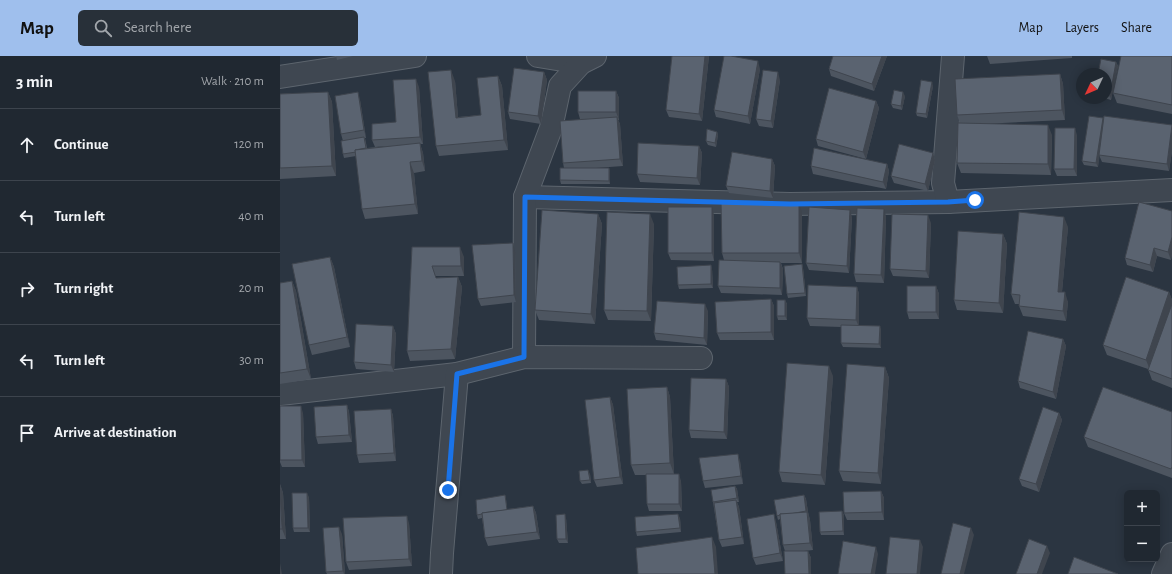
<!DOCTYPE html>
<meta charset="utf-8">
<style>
body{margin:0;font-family:"Alegreya Sans",sans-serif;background:#283039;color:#f1f3f6}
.controls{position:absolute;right:12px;bottom:12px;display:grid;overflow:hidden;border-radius:6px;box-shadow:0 2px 10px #0003}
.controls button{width:36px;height:36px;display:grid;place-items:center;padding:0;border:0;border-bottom:1px solid #3d444d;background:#202831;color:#f1f3f6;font:20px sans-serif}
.compass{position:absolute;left:796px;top:12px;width:36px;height:36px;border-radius:50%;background:#202831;box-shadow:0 2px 10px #0003;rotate:226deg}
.stop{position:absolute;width:12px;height:12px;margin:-9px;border:3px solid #1a73e8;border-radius:50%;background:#fff}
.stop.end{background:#1a73e8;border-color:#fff;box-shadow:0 1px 4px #0008}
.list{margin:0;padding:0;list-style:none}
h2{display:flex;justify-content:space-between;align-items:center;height:52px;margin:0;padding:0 16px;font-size:17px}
h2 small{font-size:13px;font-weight:400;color:#a2a6ab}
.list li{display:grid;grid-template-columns:26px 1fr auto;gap:12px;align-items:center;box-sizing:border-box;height:72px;padding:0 16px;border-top:1px solid #3d444d}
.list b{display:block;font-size:15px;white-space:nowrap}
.list em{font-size:13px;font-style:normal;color:#a2a6ab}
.icon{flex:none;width:22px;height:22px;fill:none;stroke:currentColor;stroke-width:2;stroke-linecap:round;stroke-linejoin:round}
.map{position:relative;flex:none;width:892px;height:518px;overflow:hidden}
header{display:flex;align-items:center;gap:24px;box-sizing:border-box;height:56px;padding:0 20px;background:#9fbfed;color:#111}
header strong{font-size:19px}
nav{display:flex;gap:22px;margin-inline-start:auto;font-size:14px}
.search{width:280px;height:36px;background:#283039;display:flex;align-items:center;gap:10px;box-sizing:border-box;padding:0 14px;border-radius:6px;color:#a2a6ab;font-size:15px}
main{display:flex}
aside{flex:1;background:#202831}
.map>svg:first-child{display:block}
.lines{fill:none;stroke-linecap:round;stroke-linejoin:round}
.street-casing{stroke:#5d656e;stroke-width:24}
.street{stroke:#3f4751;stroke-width:22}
.wall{fill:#4d5560}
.shaded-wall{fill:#3f454e}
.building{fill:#5a6370;stroke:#3f454e}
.route{stroke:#1a73e8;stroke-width:5}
</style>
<header>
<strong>Map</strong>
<div class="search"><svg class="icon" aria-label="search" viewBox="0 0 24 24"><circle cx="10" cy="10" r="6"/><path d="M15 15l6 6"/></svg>Search here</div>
<nav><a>Map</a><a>Layers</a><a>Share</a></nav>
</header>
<main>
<aside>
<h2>3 min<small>Walk · 210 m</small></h2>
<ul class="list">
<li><svg class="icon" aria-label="ahead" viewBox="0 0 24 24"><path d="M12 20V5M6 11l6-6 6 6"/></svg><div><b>Continue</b></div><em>120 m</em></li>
<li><svg class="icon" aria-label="left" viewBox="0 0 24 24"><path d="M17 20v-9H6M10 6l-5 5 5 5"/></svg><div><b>Turn left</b></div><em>40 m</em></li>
<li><svg class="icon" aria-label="right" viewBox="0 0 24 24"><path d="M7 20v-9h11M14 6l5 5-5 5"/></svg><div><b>Turn right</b></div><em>20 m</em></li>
<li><svg class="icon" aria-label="left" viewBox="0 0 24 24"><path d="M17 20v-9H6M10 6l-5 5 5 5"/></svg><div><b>Turn left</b></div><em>30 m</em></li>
<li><svg class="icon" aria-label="arrive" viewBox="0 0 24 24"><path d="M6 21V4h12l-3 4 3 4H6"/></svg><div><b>Arrive at destination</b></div></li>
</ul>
</aside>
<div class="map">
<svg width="892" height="518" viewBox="0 0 892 518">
<rect width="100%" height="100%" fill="#2b3541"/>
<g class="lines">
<g class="street-casing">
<g id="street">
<polyline points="258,0 301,7"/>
<polyline points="0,21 135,0"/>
<polyline points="245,141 510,148 668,146 892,134"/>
<polyline points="668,146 663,127 673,0"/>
<polyline points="244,301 245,141 271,72 280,30 301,7 315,0"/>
<polyline points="0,338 177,318 244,301 421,302"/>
<polyline points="161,518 162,497 177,318"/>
<polyline points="883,518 892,498"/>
</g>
</g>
<use href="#street" class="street"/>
</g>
<g class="wall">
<polygon points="56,0 73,0 57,4"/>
<polygon points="392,0 429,0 422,65 389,61 386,54"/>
<polygon points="553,0 607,0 594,35 551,20 549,13"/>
<polygon points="707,0 792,0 792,2 710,8"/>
<polygon points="892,0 892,58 837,47 833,37"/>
<polygon points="836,6 838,10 831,44 824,42 826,42 826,18"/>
<polygon points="480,13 470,68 436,61 434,54"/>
<polygon points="264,16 267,24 261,68 230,63 228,56"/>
<polygon points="780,18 783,28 785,64 702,68 772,79 771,119 681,117 677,107 680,67 677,59"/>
<polygon points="218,20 222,30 228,94 159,100 156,90 175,25 178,61 201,59"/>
<polygon points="500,24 493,72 479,70 476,63"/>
<polygon points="653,30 647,62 637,60 636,57"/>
<polygon points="139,31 143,88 140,88 143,97 145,115 134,117 138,158 85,163 82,153 76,100 64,102 63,98 63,85 61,78 80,44 86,82 85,82 87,92 108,90 95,91 92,84 116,66"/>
<polygon points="336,35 339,42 339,64 338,64 340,68 343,110 316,112 329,112 330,116 330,128 281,128 280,124 284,112 283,107 300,63 298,56"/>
<polygon points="48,36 52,46 56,120 0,123 0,38"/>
<polygon points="625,40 622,54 613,52 611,48"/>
<polygon points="596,45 599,52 586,103 538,90 536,83"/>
<polygon points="823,62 892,70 892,95 889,115 822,106 819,99 818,111 804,109 802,105"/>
<polygon points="437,76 438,79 436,91 428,89 426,85"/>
<polygon points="797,79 797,120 777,120 774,113"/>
<polygon points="419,90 422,97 420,129 360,126 357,118"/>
<polygon points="653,97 655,104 648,135 614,127 611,120"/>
<polygon points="492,103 495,110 493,142 449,137 446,130"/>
<polygon points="607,108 609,115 606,133 533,118 531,110"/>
<polygon points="892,155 892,198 891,204 877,200 873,216 847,209 845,202"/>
<polygon points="522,157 522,207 501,207 503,213 502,239 441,237 438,230 444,204 442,197"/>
<polygon points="318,158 322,168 315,268 259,264 255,254"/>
<polygon points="434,159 434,205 391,204 388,197"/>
<polygon points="606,160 604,227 576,226 574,218"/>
<polygon points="572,161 569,217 529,214 526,207"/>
<polygon points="651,167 649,222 613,220 610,213"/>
<polygon points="374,168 371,265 328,264 324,254"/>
<polygon points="788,171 782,236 788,246 786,265 743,260 739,250 739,248 735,248 731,238"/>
<polygon points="723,178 727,188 723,257 677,254 674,244"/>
<polygon points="132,191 184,201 184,220 156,220 156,222 178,221 182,231 175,303 130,305 127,295"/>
<polygon points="235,195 236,246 201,250 198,243"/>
<polygon points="50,201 54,211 70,291 32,299 29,289"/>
<polygon points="522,208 523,212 526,240 508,242 507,238"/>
<polygon points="431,209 432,213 433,232 399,233 398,229"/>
<polygon points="12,225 16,235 31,323 0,328 0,227"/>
<polygon points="656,230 659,238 659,263 629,263 627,256"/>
<polygon points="577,231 579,238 579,269 601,273 601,292 563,291 561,287 561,271 530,270 527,262"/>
<polygon points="889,236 892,244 892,332 872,324 868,313 827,299 823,289"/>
<polygon points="491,243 494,250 494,284 440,284 437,277"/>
<polygon points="505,244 507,248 507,264 498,264 497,260"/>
<polygon points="428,255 427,289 376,284 374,277"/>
<polygon points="113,270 116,278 114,316 76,313 74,306"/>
<polygon points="783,283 786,290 776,343 740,332 738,325"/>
<polygon points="605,311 609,322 601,428 563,425 559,415"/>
<polygon points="553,320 545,429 502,426 499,416"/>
<polygon points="446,323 449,331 447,383 411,382 409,374"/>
<polygon points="387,331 390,341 394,418 401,425 402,455 369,455 367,448 366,419 355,419 351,409"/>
<polygon points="330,341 333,349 343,428 317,431 314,424"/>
<polygon points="67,349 69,356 72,386 38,388 36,381"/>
<polygon points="0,350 23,357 25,411 2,411 0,406"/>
<polygon points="111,353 113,360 116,405 79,407 77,399"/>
<polygon points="892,356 892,422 808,391 804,381"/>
<polygon points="779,357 782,364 759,436 742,430 739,423"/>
<polygon points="460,405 463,428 425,432 423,425"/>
<polygon points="310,418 311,427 302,428 300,425"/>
<polygon points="0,428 3,437 6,483 0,483"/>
<polygon points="455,430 457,433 459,446 457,446 459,451 464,488 442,491 439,484 433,446"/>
<polygon points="601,435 604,442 604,464 567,464 564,457"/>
<polygon points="225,439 226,443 227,453 253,450 256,457 260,483 208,490 205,482 202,462 198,463 197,459"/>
<polygon points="524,439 526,443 528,456 530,464 533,494 524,495 528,495 531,502 531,518 505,518 505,495 503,489 500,463 498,464 497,460"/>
<polygon points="29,441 30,476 14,476 13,472"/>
<polygon points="562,455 564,459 564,479 541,479 540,476"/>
<polygon points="286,462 288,487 279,487 277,483"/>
<polygon points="400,462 401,476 357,480 356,476"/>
<polygon points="496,466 503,505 476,509 473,502"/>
<polygon points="129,467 132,510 69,514 66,506"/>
<polygon points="62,478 65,518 47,518 46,516"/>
</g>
<g class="shaded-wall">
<polygon points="425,0 429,0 422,65 419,58"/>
<polygon points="602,0 607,0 594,35 592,28"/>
<polygon points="478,5 480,13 470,68 468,60"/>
<polygon points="836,6 838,10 831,44 830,40"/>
<polygon points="171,14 175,25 179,72 176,62"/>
<polygon points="264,16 267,24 261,68 258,60"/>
<polygon points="498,16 500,24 493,72 491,65"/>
<polygon points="780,18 783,28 785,64 782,54"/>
<polygon points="218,20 222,30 228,94 224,84"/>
<polygon points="136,23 139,31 143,88 140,81"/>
<polygon points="652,26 653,30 647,62 646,58"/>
<polygon points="336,35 339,42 339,64 336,56"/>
<polygon points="48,36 52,46 56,120 52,110"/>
<polygon points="78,36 80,44 86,82 84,74"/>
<polygon points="623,36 625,40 622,54 621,50"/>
<polygon points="596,45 599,52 586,103 583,96"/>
<polygon points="337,61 340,68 343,110 340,103"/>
<polygon points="823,62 825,65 818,111 816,107"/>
<polygon points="768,69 772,79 771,119 768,108"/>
<polygon points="892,70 892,95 889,115 887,108"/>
<polygon points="795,72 797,79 797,120 794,113"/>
<polygon points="437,76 438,79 436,91 435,87"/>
<polygon points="140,87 143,97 145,115 142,105"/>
<polygon points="419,90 422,97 420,129 417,122"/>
<polygon points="653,97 655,104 648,135 645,128"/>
<polygon points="492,103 495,110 493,142 490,135"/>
<polygon points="130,106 134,117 138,158 135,148"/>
<polygon points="607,108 609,115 606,133 603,126"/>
<polygon points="329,112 330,116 330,128 329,125"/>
<polygon points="519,147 522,157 522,207 519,197"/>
<polygon points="432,151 434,159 434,205 432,197"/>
<polygon points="604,153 606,160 604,227 601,219"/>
<polygon points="570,154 572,161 569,217 567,210"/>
<polygon points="318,158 322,168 315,268 311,258"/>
<polygon points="370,158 374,168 371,265 367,255"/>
<polygon points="648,159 651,167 649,222 646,215"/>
<polygon points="784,161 788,171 781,246 778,236"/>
<polygon points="723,178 727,188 723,257 719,247"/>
<polygon points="892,181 892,198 891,204 888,196"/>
<polygon points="233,187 235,195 236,246 234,239"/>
<polygon points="180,191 184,201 184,220 181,210"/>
<polygon points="874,192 877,200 873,216 870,209"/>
<polygon points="50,201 54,211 70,291 67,281"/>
<polygon points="500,206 503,213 502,239 500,232"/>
<polygon points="522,208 523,212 526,240 525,237"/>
<polygon points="431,209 432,213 433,232 431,228"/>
<polygon points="178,221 182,231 175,303 171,293"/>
<polygon points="12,225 16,235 31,323 27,313"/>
<polygon points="656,230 659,238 659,263 656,256"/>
<polygon points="577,231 579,238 579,271 576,264"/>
<polygon points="785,236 788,246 786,265 783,255"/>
<polygon points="889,236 892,244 892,248 870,314 866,304"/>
<polygon points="491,243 494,250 494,284 491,276"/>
<polygon points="505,244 507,248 507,264 505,260"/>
<polygon points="425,248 428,255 427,289 424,282"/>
<polygon points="113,270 116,278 114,316 111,309"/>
<polygon points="600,270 601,273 601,292 599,288"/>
<polygon points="783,283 786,290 776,343 773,336"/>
<polygon points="549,310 553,320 545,429 541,419"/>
<polygon points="605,311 609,322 601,428 598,417"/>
<polygon points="446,323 449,331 447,383 444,376"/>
<polygon points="387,331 390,341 394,418 390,407"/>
<polygon points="330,341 333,349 343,428 340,421"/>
<polygon points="67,349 69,356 72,386 69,379"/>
<polygon points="21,350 23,357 25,411 22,404"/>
<polygon points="111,353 113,360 116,405 114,397"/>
<polygon points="779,357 782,364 759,436 756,428"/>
<polygon points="458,398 460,405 463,428 461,420"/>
<polygon points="308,414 310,418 311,427 310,424"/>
<polygon points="399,418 401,425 402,455 399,448"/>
<polygon points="0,428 3,437 6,483 2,473"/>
<polygon points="455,430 457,433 459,446 457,442"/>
<polygon points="601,435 604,442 604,464 602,456"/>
<polygon points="27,437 29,441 30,476 28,472"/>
<polygon points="524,439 526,443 528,456 530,464 533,494 530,487 528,458 526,455"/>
<polygon points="456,444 459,451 464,488 462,481"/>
<polygon points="253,450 256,457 260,483 257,476"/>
<polygon points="562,455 564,459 564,479 563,475"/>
<polygon points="285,458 286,462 288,487 286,483"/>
<polygon points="398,458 400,462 401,476 400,472"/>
<polygon points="494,458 496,466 503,505 500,497"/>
<polygon points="127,460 129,467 132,510 129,503"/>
<polygon points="59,471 62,478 65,518 64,518 63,515"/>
<polygon points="691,472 694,479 684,518 680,518"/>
<polygon points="432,481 436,491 438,518 435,518"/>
<polygon points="640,484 643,491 640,518 637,518"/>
<polygon points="767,490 770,497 762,518 757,518"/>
<polygon points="596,491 598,498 595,518 591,518"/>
<polygon points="528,495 531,502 531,518 529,518"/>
<polygon points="0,507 2,518 0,518"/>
</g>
<g class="building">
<polygon points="392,0 425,0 419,58 386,54"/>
<polygon points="444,0 451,0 478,5 468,60 434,54"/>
<polygon points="553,0 602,0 592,28 549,13"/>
<polygon points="841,0 892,0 892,49 833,37"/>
<polygon points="821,3 836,6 830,40 826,39 826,18 818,18"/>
<polygon points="234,12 264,16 258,60 228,56"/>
<polygon points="171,14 176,62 201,59 197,22 218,20 224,84 156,90 148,16"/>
<polygon points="483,14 498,16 491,65 476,63"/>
<polygon points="780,18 782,54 677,59 675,23"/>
<polygon points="136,23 140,81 92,84 92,68 116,66 113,24"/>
<polygon points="641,24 652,26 646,58 636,57"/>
<polygon points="549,32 596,45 583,96 536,83"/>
<polygon points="614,34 623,36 621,50 611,48"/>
<rect x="298" y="35" width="38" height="21"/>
<polygon points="48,36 52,110 0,112 0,38"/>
<polygon points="78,36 84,74 61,78 55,40"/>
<polygon points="809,60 823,62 816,107 802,105"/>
<polygon points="824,60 892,69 887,108 819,99"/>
<polygon points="337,61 340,103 283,107 280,65"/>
<polygon points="678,67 768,69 768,108 677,107"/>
<polygon points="775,72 795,72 794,113 774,113"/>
<polygon points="427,73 437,76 435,87 426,85"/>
<polygon points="84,81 86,92 75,94 76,96 63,98 61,85"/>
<polygon points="140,87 142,105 130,106 135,148 82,153 75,94"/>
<polygon points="358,87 419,90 417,122 357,118"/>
<polygon points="619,88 653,97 645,128 611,120"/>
<polygon points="534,92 607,108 603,126 531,110"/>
<polygon points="452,96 492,103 490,135 446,130"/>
<polygon points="280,112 329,112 329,125 280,124"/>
<polygon points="441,146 519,147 519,197 442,197"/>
<polygon points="859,146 892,155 892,181 888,196 874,192 870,209 845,202"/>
<rect x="388" y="151" width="44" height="46"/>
<polygon points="529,151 570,154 567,210 526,207"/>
<polygon points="577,152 604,153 601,219 574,218"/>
<polygon points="262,154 318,158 311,258 255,254"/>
<polygon points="327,156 370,158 367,255 324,254"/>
<polygon points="739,156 784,161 778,236 785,236 783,255 739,250 740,239 731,238"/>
<polygon points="612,158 648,159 646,215 610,213"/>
<polygon points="678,175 723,178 719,247 674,244"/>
<polygon points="233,187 234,239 198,243 192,189"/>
<polygon points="132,191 180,191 181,210 152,210 156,222 178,221 171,293 127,295"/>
<polygon points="50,201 67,281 29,289 12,208"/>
<polygon points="439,204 500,206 500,232 438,230"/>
<polygon points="522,208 525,237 507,238 504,210"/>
<polygon points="431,209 431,228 398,229 397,211"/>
<polygon points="846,221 889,236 866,304 823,289"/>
<polygon points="12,225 27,313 0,317 0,227"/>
<polygon points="528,229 577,231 576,264 527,262"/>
<rect x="627" y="230" width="29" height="26"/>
<polygon points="491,243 491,276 437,277 435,246"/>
<rect x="497" y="244" width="8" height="16"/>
<polygon points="377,245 425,248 424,282 374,277"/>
<polygon points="892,248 892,323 868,314"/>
<polygon points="76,268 113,270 111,309 74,306"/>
<polygon points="561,269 600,270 599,288 561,287"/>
<polygon points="748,275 783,283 773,336 738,325"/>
<polygon points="507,307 549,310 541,419 499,416"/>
<polygon points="567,308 605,311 598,417 559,415"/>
<polygon points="411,322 446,323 444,376 409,374"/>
<polygon points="387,331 390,407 351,409 347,333"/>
<polygon points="823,331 892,356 892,411 891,413 804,381"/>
<polygon points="330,341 340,421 314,424 305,344"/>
<polygon points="67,349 69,379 36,381 34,351"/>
<polygon points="0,350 21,350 22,404 0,404"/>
<polygon points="763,351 779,357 756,428 739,423"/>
<polygon points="111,353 114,397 77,399 74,355"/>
<polygon points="458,398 461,420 423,425 419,402"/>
<polygon points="308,414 310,424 300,425 299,415"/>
<polygon points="366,418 399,418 399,448 367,448"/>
<polygon points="455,430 457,442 433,446 431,434"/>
<polygon points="0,433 2,473 0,473"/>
<polygon points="601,435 602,456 564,457 563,436"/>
<polygon points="12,437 27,437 28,472 13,472"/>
<polygon points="225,439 227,454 202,457 202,458 197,459 196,444"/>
<polygon points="524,439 526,455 510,458 500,458 500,459 497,460 494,444"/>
<polygon points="456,444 462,481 439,484 434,447"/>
<polygon points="253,450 257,476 205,482 202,457"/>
<polygon points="562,455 563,475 540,476 539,456"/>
<polygon points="527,456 530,487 503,489 500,458"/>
<polygon points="285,458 286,483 277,483 276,459"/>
<polygon points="398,458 400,472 356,476 355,461"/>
<polygon points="494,458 500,497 473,502 467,463"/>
<polygon points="127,460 129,503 66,506 63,462"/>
<polygon points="673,467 691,472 680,518 661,518"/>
<polygon points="59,471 63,515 46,516 43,472"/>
<polygon points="432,481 435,518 358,518 356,492"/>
<polygon points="610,481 640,484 637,518 606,518"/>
<polygon points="749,483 767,490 757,518 736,518"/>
<polygon points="563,485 596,491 591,518 558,518"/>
<polygon points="504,495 528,495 529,518 505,518"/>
<polygon points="794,501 838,518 788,518"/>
</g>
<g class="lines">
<polyline class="route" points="168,434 177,318 244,301 245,141 510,148 668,146 695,144"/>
</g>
</svg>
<div class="controls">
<button>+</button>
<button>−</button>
</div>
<svg class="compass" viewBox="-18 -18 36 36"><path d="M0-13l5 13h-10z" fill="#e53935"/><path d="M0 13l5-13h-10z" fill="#a2a6ab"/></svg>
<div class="stop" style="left:695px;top:144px"></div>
<div class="stop end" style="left:168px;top:434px"></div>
</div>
</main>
